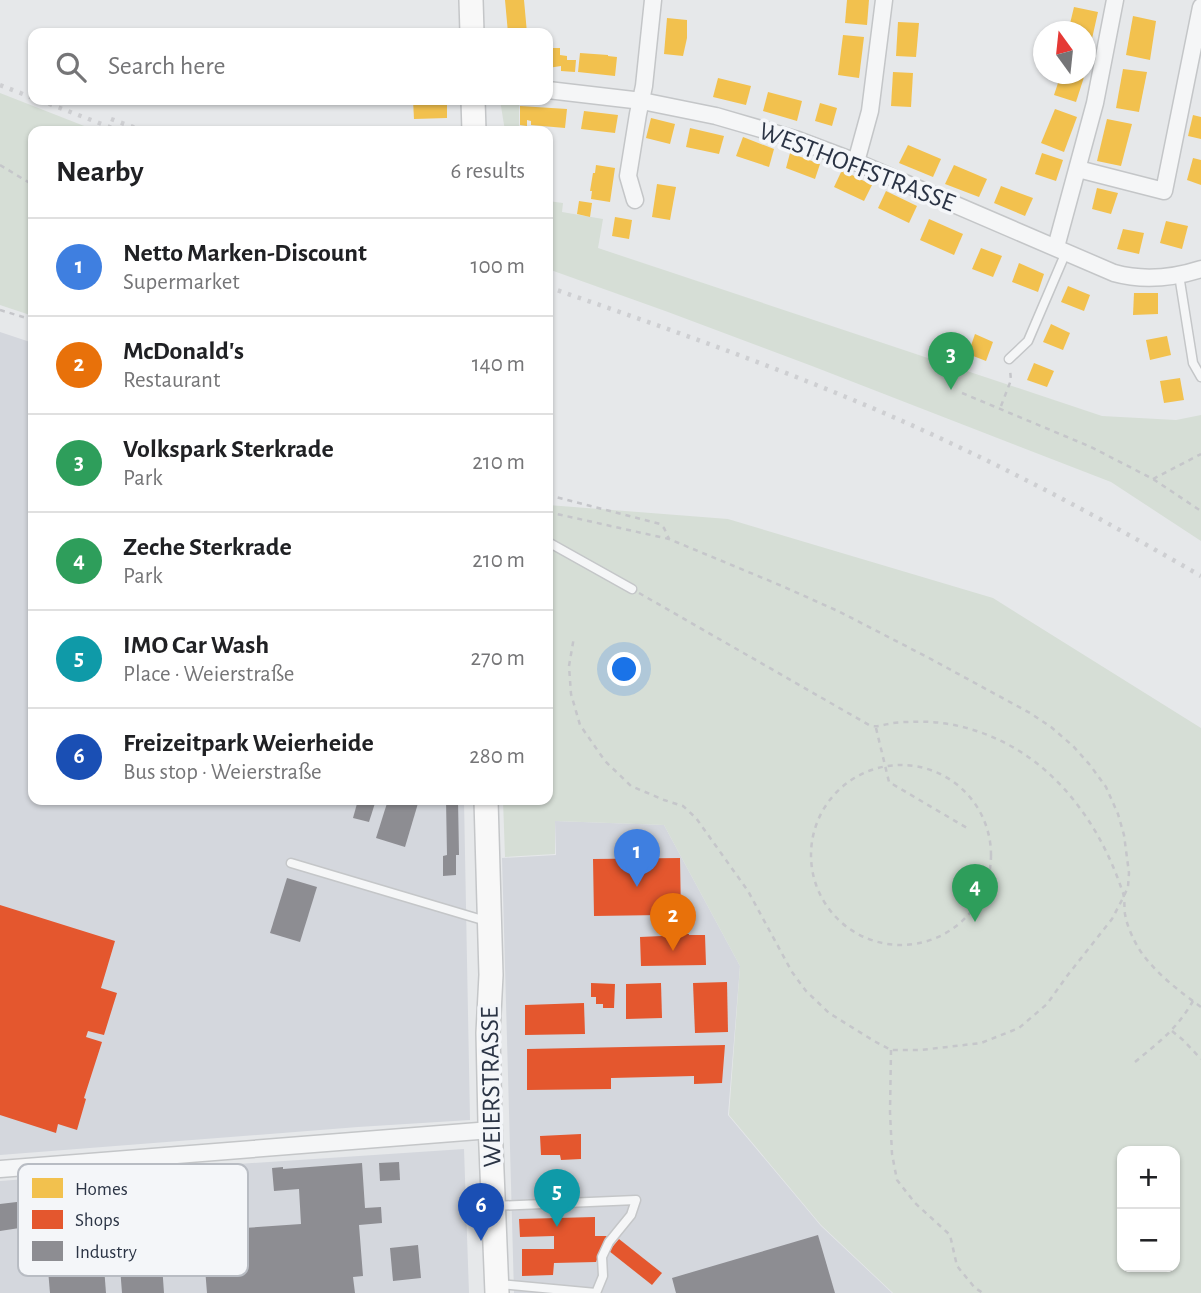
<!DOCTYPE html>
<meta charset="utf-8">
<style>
body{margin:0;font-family:"Alegreya Sans",sans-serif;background:#f6f6f6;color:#202124}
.controls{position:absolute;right:21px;bottom:21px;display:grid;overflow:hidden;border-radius:14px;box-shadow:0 2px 5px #0004}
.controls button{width:63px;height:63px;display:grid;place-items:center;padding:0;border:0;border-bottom:2px solid #e0e0e0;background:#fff;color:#202124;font:35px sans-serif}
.compass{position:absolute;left:1033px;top:21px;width:63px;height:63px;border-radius:50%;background:#fff;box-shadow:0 2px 5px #0004;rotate:345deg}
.you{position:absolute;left:625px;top:670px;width:24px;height:24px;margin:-18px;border:5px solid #fff;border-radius:50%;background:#1a73e8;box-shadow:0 0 0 10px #1a73e833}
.badge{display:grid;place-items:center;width:46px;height:46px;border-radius:50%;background:#6c737f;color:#fff;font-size:23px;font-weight:700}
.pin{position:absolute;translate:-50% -58px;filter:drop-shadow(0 2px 4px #0008)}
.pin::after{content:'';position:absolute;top:37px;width:24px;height:21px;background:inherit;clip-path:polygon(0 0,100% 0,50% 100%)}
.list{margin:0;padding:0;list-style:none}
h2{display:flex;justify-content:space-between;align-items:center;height:91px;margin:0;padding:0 28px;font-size:30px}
h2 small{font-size:23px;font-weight:400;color:#757577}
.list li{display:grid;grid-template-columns:46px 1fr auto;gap:21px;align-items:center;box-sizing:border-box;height:98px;padding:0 28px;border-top:2px solid #e0e0e0}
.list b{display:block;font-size:26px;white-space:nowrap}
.list p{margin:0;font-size:23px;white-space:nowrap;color:#757577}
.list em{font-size:23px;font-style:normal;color:#757577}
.icon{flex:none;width:38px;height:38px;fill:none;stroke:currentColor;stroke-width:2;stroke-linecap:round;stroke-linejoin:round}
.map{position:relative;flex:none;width:1201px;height:1293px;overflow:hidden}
.search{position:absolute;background:#fff;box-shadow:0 2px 5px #0004;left:28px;top:28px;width:525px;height:77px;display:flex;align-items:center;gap:18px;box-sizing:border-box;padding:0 24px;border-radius:14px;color:#757577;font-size:26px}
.panel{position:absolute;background:#fff;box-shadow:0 2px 5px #0004;left:28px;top:126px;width:525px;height:679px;border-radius:14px}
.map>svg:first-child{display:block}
.built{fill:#d4d7dd}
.green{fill:#d6ded6;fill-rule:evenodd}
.homes{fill:#f2c14e}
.shops{fill:#e4572e}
.industry{fill:#8d8d92}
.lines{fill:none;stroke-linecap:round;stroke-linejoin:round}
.service-casing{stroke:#c4c6c8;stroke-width:11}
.minor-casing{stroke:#c4c6c8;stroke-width:19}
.secondary-casing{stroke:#c4c6c8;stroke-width:26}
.path{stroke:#c5c6ca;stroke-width:2.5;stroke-dasharray:5 5;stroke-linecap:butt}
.service{stroke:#f5f6f7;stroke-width:8}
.minor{stroke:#f5f6f7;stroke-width:16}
.secondary{stroke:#f8f8f8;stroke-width:23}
.rail{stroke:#cecfd2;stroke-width:4.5;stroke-dasharray:3.5 7;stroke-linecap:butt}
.labels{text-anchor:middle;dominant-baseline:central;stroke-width:7;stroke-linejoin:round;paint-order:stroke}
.street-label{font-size:26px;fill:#2b3445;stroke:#f4f6f9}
.key{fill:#f4f6f9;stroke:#b8bcc3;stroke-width:2}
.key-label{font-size:19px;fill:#2b3445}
</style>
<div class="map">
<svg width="1201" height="1293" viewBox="0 0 1201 1293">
<rect width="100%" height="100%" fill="#e6e8ea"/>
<g class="built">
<polygon points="0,332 33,343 33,800 464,800 470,1120 358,1127 0,1155"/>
<polygon points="555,821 664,825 740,966 728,1115 821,1226 892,1293 514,1293 502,858 556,855"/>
<polygon points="464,1149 469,1293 0,1293 0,1181 116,1172"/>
</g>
<g class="green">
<polygon points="0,93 97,131 33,131 33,316 0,305"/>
<polygon points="500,100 519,100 519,131 505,131"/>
<polygon points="548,201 563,203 562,212 603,219 598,248 1102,416 1176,420 1201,415 1201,541 1111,482 812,366 668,312 548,269"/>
<path d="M 548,505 L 728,519 L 993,598 L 1201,728 L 1201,1293 L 893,1293 L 821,1225 L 729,1115 L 740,966 L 664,825 L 555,821 L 555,854 L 505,857 L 503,800 L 548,800 ZM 1122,1151 L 1175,1151 L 1175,1267 L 1122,1267 Z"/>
</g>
<g class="homes">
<polygon points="505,0 524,0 527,33 508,33"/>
<polygon points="847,0 869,0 867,25 845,23"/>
<polygon points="1074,7 1098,12 1089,52 1086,51 1086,32 1068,32"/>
<polygon points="1133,16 1156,21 1150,60 1126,55"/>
<polygon points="667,18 687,20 687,38 683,56 664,54"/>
<polygon points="898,22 919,23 916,57 896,56"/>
<polygon points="843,35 864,37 859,78 838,75"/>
<polygon points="552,48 560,48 560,55 567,56 567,60 576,60 575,72 561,71 561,66 548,68 548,56 553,55"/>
<polygon points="580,53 608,55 608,56 617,57 615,76 578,72"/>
<polygon points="1123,69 1147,72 1139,112 1116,108"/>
<polygon points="893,72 913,73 911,107 891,106"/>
<polygon points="1061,74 1085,74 1076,102 1054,95"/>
<polygon points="718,78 751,86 746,105 713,97"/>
<polygon points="768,92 802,101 797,121 763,111"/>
<polygon points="413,100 447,100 447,118 414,119"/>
<polygon points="820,103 837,108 832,126 815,121"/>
<polygon points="520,106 567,109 565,128 531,125 531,121 527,120 527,126 520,125"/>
<polygon points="1055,109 1077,117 1064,152 1041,143"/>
<polygon points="584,111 618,115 615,133 581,129"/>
<polygon points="1193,115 1201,117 1201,139 1188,136"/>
<polygon points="651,118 675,124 670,144 646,138"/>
<polygon points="1107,119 1132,124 1121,166 1097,161"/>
<polygon points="690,128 724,136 719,154 686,147"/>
<polygon points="743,137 774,149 769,167 736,156"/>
<polygon points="908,145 941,159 933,177 899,163"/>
<polygon points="790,153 820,164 815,179 786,168"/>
<polygon points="1042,153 1063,160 1056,181 1035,174"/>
<polygon points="1193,158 1201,160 1201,185 1187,180"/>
<polygon points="596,165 615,168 610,202 591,199 592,191 590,191 593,173 595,173"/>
<polygon points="954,165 987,179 979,197 945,184"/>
<polygon points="842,170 872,185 864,201 834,187"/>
<polygon points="657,184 676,187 670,220 652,217"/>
<polygon points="1001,186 1033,198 1025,216 994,203"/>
<polygon points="1097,188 1118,193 1111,214 1092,209"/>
<polygon points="886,191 917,206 909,223 878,208"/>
<polygon points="579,201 592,203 590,217 577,214"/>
<polygon points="615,217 632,220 629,239 612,236"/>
<polygon points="929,219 963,234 954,255 920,240"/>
<polygon points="1166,221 1188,226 1182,249 1160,243"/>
<polygon points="1123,229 1144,233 1139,254 1117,249"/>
<polygon points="981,248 1002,256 993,277 972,269"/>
<polygon points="1019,263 1044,274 1038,292 1012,282"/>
<polygon points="1068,286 1090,295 1084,311 1061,302"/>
<polygon points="1134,293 1158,293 1158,314 1133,315"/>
<polygon points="1051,324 1070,333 1063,350 1043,342"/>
<polygon points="975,334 993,342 986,361 968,354"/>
<polygon points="1167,336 1171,355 1150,360 1146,340"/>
<polygon points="1034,363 1054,371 1047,387 1027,380"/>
<polygon points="1180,378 1184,400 1164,403 1160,381"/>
</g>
<g class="shops">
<polygon points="680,858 681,915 674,915 674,926 661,926 661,915 594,916 593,859"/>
<polygon points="0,905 115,941 101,988 117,993 104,1035 88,1031 86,1037 102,1042 84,1098 86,1099 77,1130 58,1124 56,1133 0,1115"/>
<polygon points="662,934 668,934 668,936 684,936 684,934 689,934 689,935 705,935 706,965 641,966 640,937 662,936"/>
<polygon points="727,982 728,1032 695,1033 693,983"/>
<polygon points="591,983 615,984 614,1008 603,1008 603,1004 596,1004 596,997 591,997"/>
<polygon points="661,983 662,1018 626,1019 626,984"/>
<polygon points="584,1003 585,1034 525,1035 525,1005"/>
<polygon points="725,1045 722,1083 694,1084 694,1076 611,1078 611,1089 527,1090 527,1049"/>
<polygon points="581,1134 581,1159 561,1160 560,1155 541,1155 540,1136"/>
<polygon points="595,1217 595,1236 607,1236 596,1262 554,1263 553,1275 522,1276 522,1249 554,1249 554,1236 520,1237 519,1219"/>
<polygon points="619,1239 662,1273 652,1285 609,1251"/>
</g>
<g class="industry">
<polygon points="358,800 376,800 369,822 353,818"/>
<polygon points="388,800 419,800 405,847 376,838"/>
<polygon points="446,800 458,800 459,855 456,855 456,875 443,876 443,856 447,855"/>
<polygon points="287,878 317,887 300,942 270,933"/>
<polygon points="399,1162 400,1180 380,1181 379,1163"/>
<polygon points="362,1163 365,1208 381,1207 382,1223 359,1225 363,1276 353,1277 355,1293 207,1293 199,1193 242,1190 244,1228 301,1224 299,1189 274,1191 272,1168 283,1167 283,1169"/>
<polygon points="179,1195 180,1219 159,1221 164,1293 122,1293 115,1201"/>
<polygon points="25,1201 26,1227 0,1231 0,1204"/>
<polygon points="818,1235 835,1293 676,1293 672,1278"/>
<polygon points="102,1241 106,1293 50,1293 46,1246"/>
<polygon points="418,1245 421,1278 393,1281 390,1248"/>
</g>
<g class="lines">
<g class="service-casing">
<g id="service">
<polyline points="1179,275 1193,363 1201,377"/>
<polyline points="1009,359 1028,341 1066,252"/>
<polyline points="548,542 632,589"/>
<polyline points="291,863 486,921"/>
<polyline points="494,1206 636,1200 631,1215 609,1242 602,1257 603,1276 596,1293 500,1284"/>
</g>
</g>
<g class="minor-casing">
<g id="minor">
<path d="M 548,90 L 642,101 L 716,116 L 795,139 L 856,162 L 1114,273 C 1143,281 1173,278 1201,269"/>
<polyline points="856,162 870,111 884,0"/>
<polyline points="1078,169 1164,191 1201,7"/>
<polyline points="635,200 628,176 638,114 644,86 653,0"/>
<polyline points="1056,247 1095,103 1115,0"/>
<polyline points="0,1169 491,1130"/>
</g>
</g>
<g class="secondary-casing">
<g id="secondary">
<polyline points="471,0 472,33"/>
<polyline points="473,100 474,131"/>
<polyline points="486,800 491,975 488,1033 490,1123 497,1293"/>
</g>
</g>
<g class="path">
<polyline points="0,165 33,185"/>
<polyline points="0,310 33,320"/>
<polyline points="962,393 1091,447 1153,479 1201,511"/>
<polyline points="1001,406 1011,380 1010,370"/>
<polyline points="1153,479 1201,454"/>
<polyline points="548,495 660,524 664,528 669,539"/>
<polyline points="548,512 669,539 782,586 840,612 929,658 1030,713 1051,727 1073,746 1090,765 1106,787 1118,814 1124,835 1129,873 1128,887 1124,896 1112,919 1067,976 1047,1004 1019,1028 981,1043 921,1050 891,1050 874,1041 829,1013 806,991 792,972 748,891 696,818 683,806 664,800 631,786 605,761 580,725 571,694 569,666 574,637"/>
<path d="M 639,593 L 869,725 C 877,728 881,725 889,724 C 896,722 904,722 911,722 C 940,720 972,727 999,740 C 1061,769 1102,829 1123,893 C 1125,900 1124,907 1125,914 C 1127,926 1133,939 1139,949 C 1154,972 1179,991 1201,1007"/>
<polyline points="876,728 889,782 967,828"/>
<circle cx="901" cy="855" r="90"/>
<polyline points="1172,1031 1183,1040 1201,1059"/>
<polyline points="891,1050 890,1112 892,1154 897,1180 915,1203 950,1235 957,1266 975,1288 983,1293"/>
<path d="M 1135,1062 C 1160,1041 1176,1030 1193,1001"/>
</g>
<use href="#service" class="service"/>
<use href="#minor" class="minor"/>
<use href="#secondary" class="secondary"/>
<g class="rail">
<polyline points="0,85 33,98"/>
<polyline points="39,100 120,131"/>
<polyline points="111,119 144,131"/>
<path d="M 548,287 C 669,329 792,372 909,424 C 1010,469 1106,521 1201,576"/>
</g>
</g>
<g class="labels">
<g class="street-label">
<text transform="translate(857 167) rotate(21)">WESTHOFFSTRASSE</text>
<text transform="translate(491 1087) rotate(-91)">WEIERSTRASSE</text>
</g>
</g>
<rect x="18" y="1164" width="230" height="112" rx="10" class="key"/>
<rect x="32" y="1178" width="31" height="20" fill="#f2c14e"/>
<rect x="32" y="1210" width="31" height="19" fill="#e4572e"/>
<rect x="32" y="1241" width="31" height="20" fill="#8d8d92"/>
<g class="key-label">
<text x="75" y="1195">Homes</text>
<text x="75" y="1226">Shops</text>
<text x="75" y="1258">Industry</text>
</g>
</svg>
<div class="controls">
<button>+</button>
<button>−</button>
</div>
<svg class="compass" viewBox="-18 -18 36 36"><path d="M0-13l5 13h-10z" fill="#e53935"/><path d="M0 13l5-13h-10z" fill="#757577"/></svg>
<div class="you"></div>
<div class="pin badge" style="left:637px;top:887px;background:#3f7fe0">1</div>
<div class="pin badge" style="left:673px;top:951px;background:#e8710a">2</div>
<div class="pin badge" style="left:951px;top:390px;background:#2e9e5b">3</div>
<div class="pin badge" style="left:975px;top:922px;background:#2e9e5b">4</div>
<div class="pin badge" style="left:557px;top:1227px;background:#0f9aa8">5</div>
<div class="pin badge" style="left:481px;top:1241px;background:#1a4fb4">6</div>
<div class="search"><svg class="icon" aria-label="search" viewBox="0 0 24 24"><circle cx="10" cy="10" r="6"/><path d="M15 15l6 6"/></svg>Search here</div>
<section class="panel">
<h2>Nearby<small>6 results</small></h2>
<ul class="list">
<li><span class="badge" style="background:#3f7fe0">1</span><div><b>Netto Marken-Discount</b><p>Supermarket</p></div><em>100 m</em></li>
<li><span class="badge" style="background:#e8710a">2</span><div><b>McDonald's</b><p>Restaurant</p></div><em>140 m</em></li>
<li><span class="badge" style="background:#2e9e5b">3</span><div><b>Volkspark Sterkrade</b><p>Park</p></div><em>210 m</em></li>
<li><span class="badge" style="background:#2e9e5b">4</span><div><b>Zeche Sterkrade</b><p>Park</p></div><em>210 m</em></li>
<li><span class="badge" style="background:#0f9aa8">5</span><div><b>IMO Car Wash</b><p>Place · Weierstraße</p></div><em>270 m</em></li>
<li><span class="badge" style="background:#1a4fb4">6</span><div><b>Freizeitpark Weierheide</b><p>Bus stop · Weierstraße</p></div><em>280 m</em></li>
</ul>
</section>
</div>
